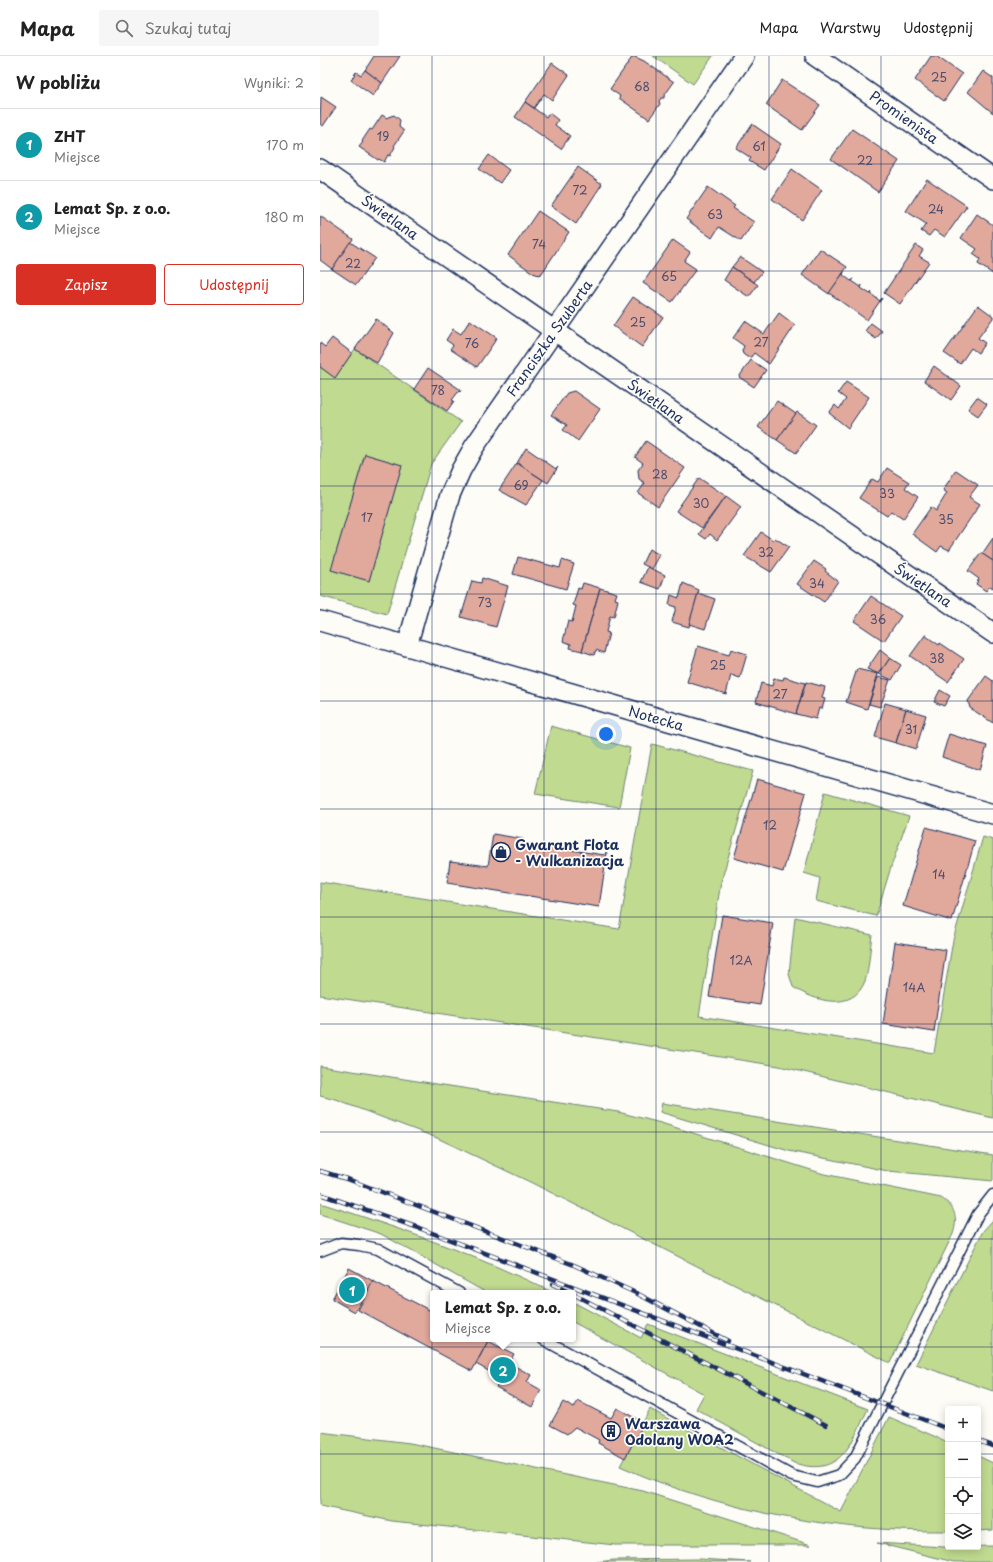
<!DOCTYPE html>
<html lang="pl">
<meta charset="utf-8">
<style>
body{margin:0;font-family:"Playpen Sans",sans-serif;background:#f6f6f6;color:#222}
.controls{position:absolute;right:12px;bottom:12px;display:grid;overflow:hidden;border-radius:4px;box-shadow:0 2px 10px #0003}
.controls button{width:36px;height:36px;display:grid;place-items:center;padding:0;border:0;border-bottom:1px solid #e0e0e0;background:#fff;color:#222;font:20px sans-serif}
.you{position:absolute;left:286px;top:678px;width:14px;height:14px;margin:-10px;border:3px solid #fff;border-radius:50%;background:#1a73e8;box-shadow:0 0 0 6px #1a73e833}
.badge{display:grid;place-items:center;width:26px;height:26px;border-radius:50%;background:#d93025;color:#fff;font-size:13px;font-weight:700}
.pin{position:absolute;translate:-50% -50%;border:2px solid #fff;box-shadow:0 1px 4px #0006}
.popup{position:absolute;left:110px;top:1234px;width:146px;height:52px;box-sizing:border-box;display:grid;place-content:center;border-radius:4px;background:#fff;filter:drop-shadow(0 1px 3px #0005);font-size:13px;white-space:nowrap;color:#767676}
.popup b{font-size:15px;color:#222}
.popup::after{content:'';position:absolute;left:50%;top:100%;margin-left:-8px;border:8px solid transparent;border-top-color:#fff}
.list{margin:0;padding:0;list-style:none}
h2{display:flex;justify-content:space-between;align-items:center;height:52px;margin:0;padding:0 16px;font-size:17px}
h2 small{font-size:13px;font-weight:400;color:#767676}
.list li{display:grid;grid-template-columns:26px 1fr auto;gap:12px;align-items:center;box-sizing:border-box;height:72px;padding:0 16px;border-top:1px solid #e0e0e0}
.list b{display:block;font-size:15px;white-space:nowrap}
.list p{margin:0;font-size:13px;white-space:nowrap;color:#767676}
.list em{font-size:13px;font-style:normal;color:#767676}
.actions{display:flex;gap:8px;padding:12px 16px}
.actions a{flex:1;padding:9px 0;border:1px solid #d93025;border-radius:4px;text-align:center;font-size:14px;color:#d93025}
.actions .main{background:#d93025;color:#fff}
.icon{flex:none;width:22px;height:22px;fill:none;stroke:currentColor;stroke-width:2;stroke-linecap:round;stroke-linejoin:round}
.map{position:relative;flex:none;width:673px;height:1506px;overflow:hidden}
header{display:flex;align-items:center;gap:24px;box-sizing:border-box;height:56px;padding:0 20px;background:#fff;border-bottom:1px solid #e0e0e0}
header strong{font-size:19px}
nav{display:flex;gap:22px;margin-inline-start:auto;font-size:14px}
.search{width:280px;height:36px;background:#f6f6f6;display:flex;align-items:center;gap:10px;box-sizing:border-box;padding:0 14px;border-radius:4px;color:#767676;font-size:15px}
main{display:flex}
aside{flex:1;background:#fff}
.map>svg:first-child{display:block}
.green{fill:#c0da90;stroke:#6e8477}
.building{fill:#e1a89c;stroke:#1b2f5e}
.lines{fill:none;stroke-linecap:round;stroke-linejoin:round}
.lane-casing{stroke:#1b2f5e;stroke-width:13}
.street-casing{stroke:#1b2f5e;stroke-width:22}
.lane{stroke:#fdfcf7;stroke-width:10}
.street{stroke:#fdfcf7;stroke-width:19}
.rail-casing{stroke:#1b2f5e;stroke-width:4.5}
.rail{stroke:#fdfcf7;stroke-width:3;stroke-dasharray:9;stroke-linecap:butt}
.grid{fill:none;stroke:#1b2f5e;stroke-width:1;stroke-opacity:0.55}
.labels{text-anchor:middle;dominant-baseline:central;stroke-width:3.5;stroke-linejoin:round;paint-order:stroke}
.number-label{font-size:12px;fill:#4c4d6e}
.street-label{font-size:14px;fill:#1b2f5e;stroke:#fdfcf7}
.poi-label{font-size:14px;font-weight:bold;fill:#1b2f5e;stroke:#fdfcf7;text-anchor:start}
</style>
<header>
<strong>Mapa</strong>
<div class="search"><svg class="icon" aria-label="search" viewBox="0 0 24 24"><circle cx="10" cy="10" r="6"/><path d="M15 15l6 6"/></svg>Szukaj tutaj</div>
<nav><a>Mapa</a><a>Warstwy</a><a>Udostępnij</a></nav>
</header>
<main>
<aside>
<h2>W pobliżu<small>Wyniki: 2</small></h2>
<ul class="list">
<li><span class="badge" style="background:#0f9aa8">1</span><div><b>ZHT</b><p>Miejsce</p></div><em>170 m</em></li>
<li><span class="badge" style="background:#0f9aa8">2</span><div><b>Lemat Sp. z o.o.</b><p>Miejsce</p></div><em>180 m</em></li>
</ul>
<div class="actions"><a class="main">Zapisz</a><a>Udostępnij</a></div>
</aside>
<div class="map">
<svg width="673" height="1506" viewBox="0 0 673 1506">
<rect width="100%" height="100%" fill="#fdfcf7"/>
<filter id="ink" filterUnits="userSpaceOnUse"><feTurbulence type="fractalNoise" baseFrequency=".025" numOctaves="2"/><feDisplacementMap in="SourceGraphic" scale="8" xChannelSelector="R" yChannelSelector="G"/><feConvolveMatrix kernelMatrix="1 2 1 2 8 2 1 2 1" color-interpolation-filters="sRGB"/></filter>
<g filter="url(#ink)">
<g class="green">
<polygon points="333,0 393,0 373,28"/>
<polygon points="35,293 141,366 111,408 67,558 0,540 0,311 15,321"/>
<polygon points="231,670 310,692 299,751 215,738"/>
<polygon points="332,688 433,715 401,826 379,960 614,997 633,884 663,781 673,784 673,1062 459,1010 0,939 0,826 299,873"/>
<polygon points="505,736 589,760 571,811 556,860 496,845 500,822 484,817"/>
<path d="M 475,861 L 552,879 C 550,891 549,915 545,925 C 533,957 494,945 473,931 L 469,918 Z"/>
<path d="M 0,1010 L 298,1056 L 341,1067 L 504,1118 L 621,1142 C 636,1151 638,1163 633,1178 L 570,1307 L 210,1126 L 117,1082 L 16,1044 L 0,1040 Z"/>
<polygon points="342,1047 673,1099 673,1125 568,1115 469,1095 340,1056"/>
<path d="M 0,1147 C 80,1172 159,1200 234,1237 L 167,1237 L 61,1178 L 0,1158 Z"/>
<polygon points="673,1164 673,1335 596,1308 663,1175"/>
<path d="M 253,1246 L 321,1282 L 328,1268 L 548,1353 C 531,1388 521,1422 474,1407 L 376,1353 L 384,1338 L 253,1266 Z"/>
<path d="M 330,1353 L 521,1456 L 569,1361 L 628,1386 L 628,1475 C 516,1476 402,1456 300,1410 Z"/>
<polygon points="0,1376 90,1387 323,1435 491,1489 295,1489 72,1465 0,1450"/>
<polygon points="658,1400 673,1407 673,1474 658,1475"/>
<polygon points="557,1487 624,1491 673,1490 673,1506 634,1506"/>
<polygon points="379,1503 430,1506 277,1506 294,1504"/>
</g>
<g class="building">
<polygon points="54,0 80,0 62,27 45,14"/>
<polygon points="313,0 324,5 354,26 344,40 344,42 341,42 339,45 340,48 329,63 299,42 300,40 290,33"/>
<polygon points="611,0 616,0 642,18 624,45 595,24"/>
<polygon points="232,7 249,19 232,44 224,38 214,52 205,46"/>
<polygon points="45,14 62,27 53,40 31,24 36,16 41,19"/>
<polygon points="663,15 673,22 673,57 648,36"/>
<polygon points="462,24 500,49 482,74 446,49"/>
<polygon points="1,41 16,51 3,70 0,68"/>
<polygon points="205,46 226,61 229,57 238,64 235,69 250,80 241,93 195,61"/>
<polygon points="62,59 67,62 68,61 74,59 80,64 79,71 84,75 74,90 75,91 70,100 68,99 64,106 59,103 58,104 39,91 43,86 42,85 50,73 52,74"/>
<polygon points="432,68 461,88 444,114 429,105 431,102 416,92"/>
<polygon points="532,73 579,105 558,136 511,103"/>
<polygon points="169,99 189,114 180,127 159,113"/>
<polygon points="258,111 282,128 256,168 231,150"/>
<polygon points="472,113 502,134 482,164 452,143"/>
<polygon points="607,123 647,150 625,181 614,174 609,180 601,175 606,168 586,155"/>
<polygon points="388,131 415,150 413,152 434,166 421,185 399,171 392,182 366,163"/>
<polygon points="218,155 249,176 222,217 219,219 213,217 188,199"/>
<polygon points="657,158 673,169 673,218 658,208 660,203 653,198 657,193 641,182"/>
<polygon points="0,160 33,183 12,213 0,204"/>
<polygon points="353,184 370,196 364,205 376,213 352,246 323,227"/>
<polygon points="30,186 55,202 36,229 12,213"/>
<polygon points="596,189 603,194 599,200 609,206 580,248 564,237"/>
<polygon points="500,193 527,211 509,238 482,219"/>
<polygon points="420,201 442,216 434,226 412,211"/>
<polygon points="412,211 438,229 429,241 404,224"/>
<polygon points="524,216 523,219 531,225 534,223 532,225 541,231 542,229 541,232 550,238 552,236 551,238 560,245 562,242 547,264 509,237"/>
<polygon points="313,241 343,261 322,291 293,270"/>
<polygon points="658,249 673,260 673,262 658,282 665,287 658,297 651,292 640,308 624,297"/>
<polygon points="459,257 475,269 449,308 434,297 431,301 427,301 423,298 422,295 424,290 413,282 425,265 444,278"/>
<polygon points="56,263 74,277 57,307 35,293"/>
<polygon points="150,264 177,282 157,311 130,293 133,289 126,284 133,273 141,278"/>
<polygon points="551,267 562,275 556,283 545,275"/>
<polygon points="12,282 32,297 15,322 0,311 0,287 5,291"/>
<polygon points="431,304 446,314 434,331 419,321"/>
<polygon points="614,310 641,330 631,344 604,325"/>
<polygon points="108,312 141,334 140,336 139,335 132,344 134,345 127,355 94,333"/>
<polygon points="526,326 549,341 528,372 509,357 515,349 519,353 526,343 518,337"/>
<polygon points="254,335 280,353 258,385 243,374 247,369 231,359 247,337"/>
<polygon points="657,341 667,348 658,360 648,353"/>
<polygon points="457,345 476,358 457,384 438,371"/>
<polygon points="477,356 496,369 476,397 457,384"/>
<polygon points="326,385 365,412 338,451 318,437 325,427 319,423 318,414 323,407 315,401"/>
<polygon points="206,392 236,413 238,411 228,427 197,407"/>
<polygon points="45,398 82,409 49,525 11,514"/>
<polygon points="197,407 223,424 206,449 179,434"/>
<polygon points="567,412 589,426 585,432 598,441 583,463 571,455 567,460 539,442 552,423 558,426"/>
<polygon points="636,414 658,429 649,441 660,448 629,494 621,490 617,496 592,478 611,451 616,455 627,437 623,434"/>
<polygon points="379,422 406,440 382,472 356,455"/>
<polygon points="406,440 421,451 397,484 390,478 386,483 379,478"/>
<polygon points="441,476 453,484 455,482 469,491 451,516 424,500"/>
<polygon points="673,482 673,505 662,498"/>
<polygon points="329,493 340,499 332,513 322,508"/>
<polygon points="661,497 673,505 673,532 670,530 666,535 656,528 659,523 648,515"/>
<polygon points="198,501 240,512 242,504 254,508 246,533 193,518"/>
<polygon points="494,505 506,513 505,515 518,525 504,546 477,528"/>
<polygon points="328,511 345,519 340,533 321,526"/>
<polygon points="162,522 188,530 176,571 141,561 152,525 161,527"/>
<polygon points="263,527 280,532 262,595 250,592 251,588 243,585 248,565 252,566 256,550 253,549 258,532 261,533"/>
<polygon points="363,527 379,534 369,571 352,566 356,551 349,549 351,539 359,542"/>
<polygon points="280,532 297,537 295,543 298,544 294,561 290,560 286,576 289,577 284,597 276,594 274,599 262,595"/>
<polygon points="378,537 395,543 385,573 369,568"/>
<polygon points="551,540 581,560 564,585 534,565"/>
<polygon points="606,578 606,580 619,589 620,587 644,603 628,626 590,600"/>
<polygon points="378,590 409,599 411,593 427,598 420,622 411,619 406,638 367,626"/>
<polygon points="560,594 570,602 559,618 547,613"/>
<polygon points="570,602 581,609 572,624 559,618"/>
<polygon points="537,613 558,618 547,653 526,646"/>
<polygon points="666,620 673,625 673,667 650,652 648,645"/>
<polygon points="464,621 485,627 476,658 436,646 441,627 452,630 454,622 463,624"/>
<polygon points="558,621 570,624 560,651 549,648"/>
<polygon points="486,626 505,631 502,642 505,643 502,653 499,652 496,663 476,658"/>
<polygon points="620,634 630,640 624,650 614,646"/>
<polygon points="565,647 586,653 576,687 555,681"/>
<polygon points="586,653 606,659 596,693 576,687"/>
<polygon points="629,678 667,690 660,714 622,701"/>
<polygon points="437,723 486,737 463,816 414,802"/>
<polygon points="606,771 655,785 632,865 583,850"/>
<polygon points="173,778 203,783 202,787 285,799 286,796 287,797 279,851 127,827 130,805 168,810"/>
<polygon points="402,859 453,867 440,949 389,941"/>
<polygon points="575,886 626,894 614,976 563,968"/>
<polygon points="29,1212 53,1225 35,1256 12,1243"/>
<polygon points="53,1225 113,1256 113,1283 165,1283 168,1285 152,1315 38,1254"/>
<polygon points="168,1285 194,1298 189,1307 211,1319 207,1326 221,1334 212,1351 176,1331 181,1322 156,1308"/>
<polygon points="258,1345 291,1362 297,1352 324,1367 305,1402 278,1387 279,1384 255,1371 247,1378 230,1369 243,1346 254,1352"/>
</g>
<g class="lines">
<g class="lane-casing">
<g id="lane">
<polyline points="0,1195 21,1187 39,1189 58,1193 139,1237"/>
<polyline points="223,1283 472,1420 497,1426 519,1419 535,1402 658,1158 673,1139"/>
</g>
</g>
<g class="street-casing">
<g id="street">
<polyline points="495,0 673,123"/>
<polyline points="0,113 673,577"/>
<polyline points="0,565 673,758"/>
<polyline points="87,590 130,439 141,414 154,391 424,0"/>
</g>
</g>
<use href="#lane" class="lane"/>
<use href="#street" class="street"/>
<g class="rail-casing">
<g id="rail">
<polyline points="0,1115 30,1124 254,1209 318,1238 408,1285"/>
<polyline points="0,1138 99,1172 628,1373"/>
<polyline points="232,1228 251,1237"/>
<polyline points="253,1238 506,1369"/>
<polyline points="658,1385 673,1390"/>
</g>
</g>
<use href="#rail" class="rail"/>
</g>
</g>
<path class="grid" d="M 112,0 L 112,1506M 224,0 L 224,1506M 336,0 L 336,1506M 449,0 L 449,1506M 561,0 L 561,1506M 0,108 L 673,108M 0,215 L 673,215M 0,323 L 673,323M 0,430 L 673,430M 0,538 L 673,538M 0,645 L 673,645M 0,753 L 673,753M 0,861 L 673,861M 0,968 L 673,968M 0,1076 L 673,1076M 0,1183 L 673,1183M 0,1291 L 673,1291M 0,1398 L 628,1398M 658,1398 L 673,1398"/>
<defs>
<g id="shop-ring" transform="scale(1)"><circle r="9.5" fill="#fdfcf7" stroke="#1b2f5e" stroke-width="1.5"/><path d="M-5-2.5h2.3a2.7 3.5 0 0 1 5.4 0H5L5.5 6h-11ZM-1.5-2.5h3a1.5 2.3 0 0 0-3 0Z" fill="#1b2f5e"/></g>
<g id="building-ring" transform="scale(1)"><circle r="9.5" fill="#fdfcf7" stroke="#1b2f5e" stroke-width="1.5"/><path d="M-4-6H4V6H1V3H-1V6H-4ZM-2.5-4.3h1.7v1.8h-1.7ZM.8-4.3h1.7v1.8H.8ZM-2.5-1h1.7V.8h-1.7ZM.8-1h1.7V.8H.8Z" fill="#1b2f5e"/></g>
</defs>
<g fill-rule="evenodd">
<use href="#shop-ring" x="181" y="796"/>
<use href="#building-ring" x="291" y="1375"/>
</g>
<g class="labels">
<g class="number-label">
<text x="619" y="21">25</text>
<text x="322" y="30">68</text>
<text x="63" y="80">19</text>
<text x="439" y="90">61</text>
<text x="545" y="104">22</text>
<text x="260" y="134">72</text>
<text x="616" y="153">24</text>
<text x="395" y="158">63</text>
<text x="219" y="188">74</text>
<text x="33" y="207">22</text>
<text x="349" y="220">65</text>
<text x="318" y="266">25</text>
<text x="441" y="286">27</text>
<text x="152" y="287">76</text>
<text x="118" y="334">78</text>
<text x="340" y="418">28</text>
<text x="201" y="429">69</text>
<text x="567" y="437">33</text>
<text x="381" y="447">30</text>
<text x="47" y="461">17</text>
<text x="626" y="463">35</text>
<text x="446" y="496">32</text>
<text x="497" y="527">34</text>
<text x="165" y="546">73</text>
<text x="558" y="563">36</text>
<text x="617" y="602">38</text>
<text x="398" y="609">25</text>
<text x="460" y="638">27</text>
<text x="591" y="673">31</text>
<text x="450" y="769">12</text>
<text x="619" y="818">14</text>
<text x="421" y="904">12A</text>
<text x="594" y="931">14A</text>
</g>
<g class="street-label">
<text transform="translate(584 61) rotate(35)">Promienista</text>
<text transform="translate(70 161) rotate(35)">Świetlana</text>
<text transform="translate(229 282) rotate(-55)">Franciszka Szuberta</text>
<text transform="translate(336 345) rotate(35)">Świetlana</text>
<text transform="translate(603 529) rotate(34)">Świetlana</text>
<text transform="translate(336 662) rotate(16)">Notecka</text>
</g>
<g class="poi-label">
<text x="195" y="788">Gwarant Flota<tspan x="195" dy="16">- Wulkanizacja</tspan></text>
<text x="305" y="1367">Warszawa<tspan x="305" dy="16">Odolany WOA2</tspan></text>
</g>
</g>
</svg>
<div class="controls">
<button>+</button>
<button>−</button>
<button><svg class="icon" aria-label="locate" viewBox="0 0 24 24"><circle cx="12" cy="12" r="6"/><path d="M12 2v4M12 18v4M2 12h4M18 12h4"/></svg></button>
<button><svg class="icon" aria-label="layers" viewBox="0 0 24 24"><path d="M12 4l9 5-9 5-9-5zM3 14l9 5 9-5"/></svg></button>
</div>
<div class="you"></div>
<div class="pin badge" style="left:32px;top:1234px;background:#0f9aa8">1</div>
<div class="pin badge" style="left:183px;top:1314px;background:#0f9aa8">2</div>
<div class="popup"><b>Lemat Sp. z o.o.</b>Miejsce</div>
</div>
</main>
